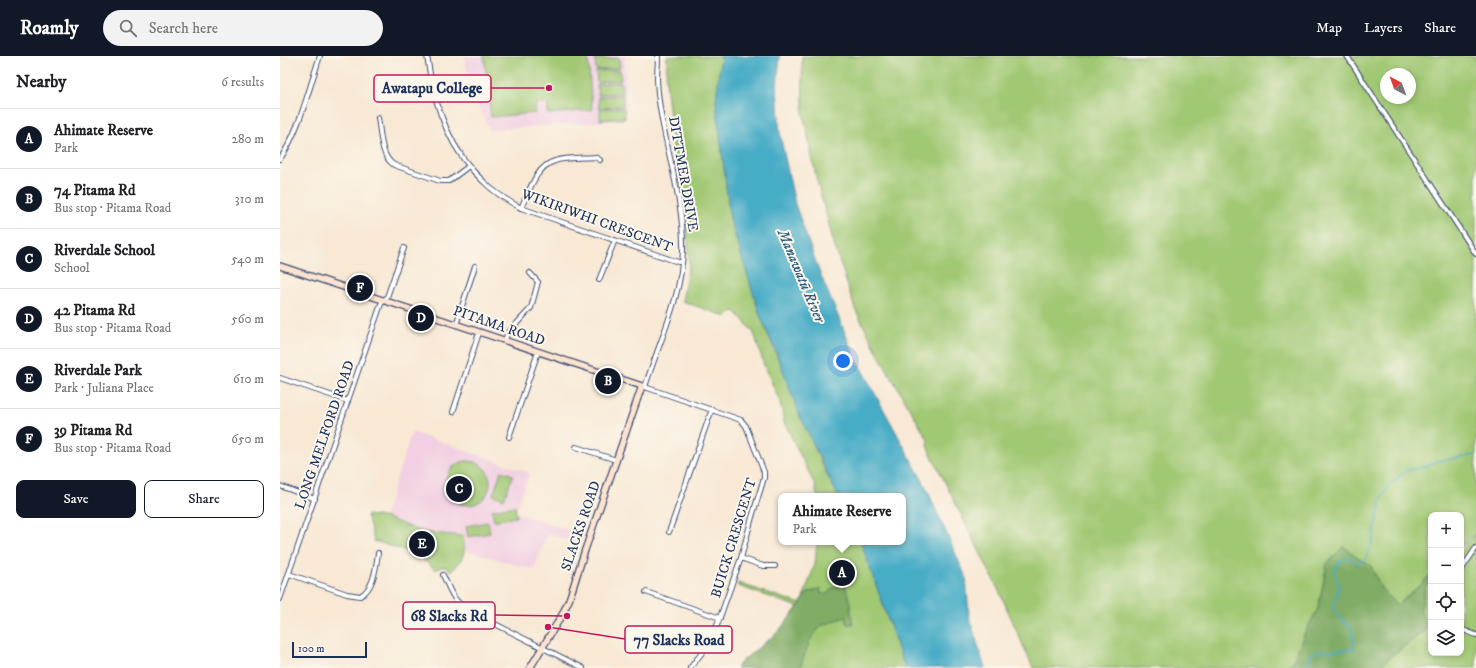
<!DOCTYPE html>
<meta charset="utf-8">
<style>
body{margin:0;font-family:"IM FELL DW Pica",serif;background:#f2f2f2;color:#202124}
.controls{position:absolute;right:12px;bottom:12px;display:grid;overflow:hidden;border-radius:8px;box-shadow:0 2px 6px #0003}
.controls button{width:36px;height:36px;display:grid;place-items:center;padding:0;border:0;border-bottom:1px solid #e0e0e0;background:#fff;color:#202124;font:20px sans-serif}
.compass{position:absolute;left:1100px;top:12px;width:36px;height:36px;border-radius:50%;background:#fff;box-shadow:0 2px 6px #0003;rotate:319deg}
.scale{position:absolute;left:12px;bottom:10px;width:75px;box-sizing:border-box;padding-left:4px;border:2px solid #1b2f5e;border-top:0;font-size:11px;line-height:14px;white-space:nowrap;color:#1b2f5e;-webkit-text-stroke:3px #fbf7ec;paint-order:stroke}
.you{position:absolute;left:563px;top:305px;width:14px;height:14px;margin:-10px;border:3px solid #fff;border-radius:50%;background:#1a73e8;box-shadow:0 0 0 6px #1a73e833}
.badge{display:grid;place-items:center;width:26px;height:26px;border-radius:50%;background:#111827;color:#fff;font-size:13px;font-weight:700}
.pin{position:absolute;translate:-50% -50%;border:2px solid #fff;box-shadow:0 1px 4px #0006}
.popup{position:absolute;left:498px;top:437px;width:128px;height:52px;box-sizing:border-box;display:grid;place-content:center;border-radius:8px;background:#fff;filter:drop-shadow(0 1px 3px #0005);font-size:13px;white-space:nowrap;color:#757577}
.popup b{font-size:15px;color:#202124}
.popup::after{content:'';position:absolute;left:50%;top:100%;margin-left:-8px;border:8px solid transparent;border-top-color:#fff}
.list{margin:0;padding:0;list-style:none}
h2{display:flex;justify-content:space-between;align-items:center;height:52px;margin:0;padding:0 16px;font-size:17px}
h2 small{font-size:13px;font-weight:400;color:#757577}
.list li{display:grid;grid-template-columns:26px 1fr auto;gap:12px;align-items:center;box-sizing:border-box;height:60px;padding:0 16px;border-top:1px solid #e0e0e0}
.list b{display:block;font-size:15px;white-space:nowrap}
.list p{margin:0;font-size:13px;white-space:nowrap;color:#757577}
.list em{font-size:13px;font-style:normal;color:#757577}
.actions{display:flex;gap:8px;padding:12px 16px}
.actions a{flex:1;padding:9px 0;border:1px solid #111827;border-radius:8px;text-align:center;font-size:14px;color:#111827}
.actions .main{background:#111827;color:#fff}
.icon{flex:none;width:22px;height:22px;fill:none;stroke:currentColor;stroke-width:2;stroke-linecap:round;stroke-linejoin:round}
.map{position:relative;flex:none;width:1196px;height:612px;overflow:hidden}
header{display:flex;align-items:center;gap:24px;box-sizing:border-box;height:56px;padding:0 20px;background:#111827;color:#fff}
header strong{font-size:19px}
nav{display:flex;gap:22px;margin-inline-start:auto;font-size:14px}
.search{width:280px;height:36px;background:#f2f2f2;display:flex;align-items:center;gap:10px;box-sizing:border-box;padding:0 14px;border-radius:22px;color:#757577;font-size:15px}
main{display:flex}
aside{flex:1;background:#fff}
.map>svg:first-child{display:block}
.built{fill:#f2cfe2}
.green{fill:#a1c873;stroke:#5e7c68;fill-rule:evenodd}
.forest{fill:#80ac65;stroke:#4e6e62}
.water{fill:#47acc6;stroke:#316e92}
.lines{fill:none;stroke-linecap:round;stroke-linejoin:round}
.stream{stroke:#47acc6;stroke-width:1.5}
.street-casing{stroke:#3c4b70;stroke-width:6}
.secondary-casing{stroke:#3c4b70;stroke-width:8}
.street{stroke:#fff;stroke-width:4}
.secondary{stroke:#fde4d1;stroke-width:5.5}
.labels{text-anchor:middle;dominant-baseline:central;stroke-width:4;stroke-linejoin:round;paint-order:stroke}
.street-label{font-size:14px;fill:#1b2f5e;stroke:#fbf7ec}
.water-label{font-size:15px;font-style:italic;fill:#2a5b82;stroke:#fbf7ec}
.leader{fill:none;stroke:#c2185b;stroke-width:1.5}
.callout-dot{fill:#c2185b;stroke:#fbf7ec;stroke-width:1.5}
.callout{fill:#fbf7ec;stroke:#c2185b;stroke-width:1.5}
.callout-label{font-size:15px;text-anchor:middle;font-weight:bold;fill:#1b2f5e}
</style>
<header>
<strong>Roamly</strong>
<div class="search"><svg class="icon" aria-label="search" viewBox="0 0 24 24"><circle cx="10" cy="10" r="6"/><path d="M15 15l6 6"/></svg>Search here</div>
<nav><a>Map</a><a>Layers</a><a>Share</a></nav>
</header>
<main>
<aside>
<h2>Nearby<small>6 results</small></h2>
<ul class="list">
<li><span class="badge">A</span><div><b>Ahimate Reserve</b><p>Park</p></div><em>280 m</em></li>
<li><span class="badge">B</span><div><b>74 Pitama Rd</b><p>Bus stop · Pitama Road</p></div><em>310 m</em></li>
<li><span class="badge">C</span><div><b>Riverdale School</b><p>School</p></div><em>540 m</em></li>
<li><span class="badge">D</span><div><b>42 Pitama Rd</b><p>Bus stop · Pitama Road</p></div><em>560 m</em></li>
<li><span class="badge">E</span><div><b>Riverdale Park</b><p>Park · Juliana Place</p></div><em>610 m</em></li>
<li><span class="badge">F</span><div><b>39 Pitama Rd</b><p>Bus stop · Pitama Road</p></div><em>650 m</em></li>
</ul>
<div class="actions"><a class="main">Save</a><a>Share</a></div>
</aside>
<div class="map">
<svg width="1196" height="612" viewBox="0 0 1196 612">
<rect width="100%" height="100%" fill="#fbf7ec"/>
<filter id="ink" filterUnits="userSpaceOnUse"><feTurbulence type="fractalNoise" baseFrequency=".025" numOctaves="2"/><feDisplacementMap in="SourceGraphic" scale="8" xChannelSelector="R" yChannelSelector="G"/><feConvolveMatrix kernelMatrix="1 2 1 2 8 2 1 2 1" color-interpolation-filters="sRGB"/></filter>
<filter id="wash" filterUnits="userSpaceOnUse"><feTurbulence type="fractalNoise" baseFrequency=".012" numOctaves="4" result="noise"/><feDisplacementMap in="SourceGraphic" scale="16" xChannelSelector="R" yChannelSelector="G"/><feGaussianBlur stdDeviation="0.9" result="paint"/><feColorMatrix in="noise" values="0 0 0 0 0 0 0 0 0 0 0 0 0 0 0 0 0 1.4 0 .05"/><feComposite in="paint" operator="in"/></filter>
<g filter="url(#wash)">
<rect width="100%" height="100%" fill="#f8e8d4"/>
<g class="built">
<polygon points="184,0 345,0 346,64 210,74 194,40 185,6"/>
<polygon points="132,376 250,417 237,450 237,457 303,479 300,488 271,478 265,483 254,514 185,494 183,480 143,476 104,461"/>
</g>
<g class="green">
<polygon points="204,0 308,0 312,54 268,58 267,47 255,48 256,57 211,61"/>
<polygon points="387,0 441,0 436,45 450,163 481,262 541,407 558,440 537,440 535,429 504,366 500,346 484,309 474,277 456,256 453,255 447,261 402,245 409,208 405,149 394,99 386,25"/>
<path d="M 522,0 L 1196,0 L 1196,612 L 1099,612 L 1107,604 L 1151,569 L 1151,597 L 1181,597 L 1181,494 L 1192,483 L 1195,478 L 1181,491 L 1181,459 L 1151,459 L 1151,519 L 1118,549 L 1101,532 L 1091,510 L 1076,501 L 1064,491 L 1047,508 L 1038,553 L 1025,576 L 1013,606 L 1005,612 L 753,612 L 720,537 L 647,390 L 648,384 L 603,307 L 575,253 L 554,188 L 537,125 L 523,57 ZM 1106,18 L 1130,18 L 1130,42 L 1106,42 Z"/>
<polygon points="339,2 340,12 316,14 315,3"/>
<polygon points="340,14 341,24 317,26 316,15"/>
<polygon points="341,26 342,37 318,39 317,28"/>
<polygon points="343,39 343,50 319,52 318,41"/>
<polygon points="344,52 345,62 320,64 320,53"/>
<circle cx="188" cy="427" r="22"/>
<polygon points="221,415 233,419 224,443 213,439"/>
<polygon points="235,450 236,461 214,465 212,454"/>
<path d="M 87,459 L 104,461 L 143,476 L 183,480 C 186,499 184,501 172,515 C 166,510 163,509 156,514 L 136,498 L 94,485 Z"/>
<polygon points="208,466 210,477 188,481 186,470"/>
<polygon points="537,486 581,486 625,612 456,612 462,605 497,577 518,551 458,530 458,527 521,548 535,508"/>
<polygon points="1151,524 1151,567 1140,556 1145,531"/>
</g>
<g class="forest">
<polygon points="1064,490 1076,501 1091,510 1101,532 1118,549 1151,519 1151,524 1145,531 1140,556 1151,567 1151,569 1107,604 1099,612 1005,612 1013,606 1025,576 1038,553 1047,508"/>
<polygon points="564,526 569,542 573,568 567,568 565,561 541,570 530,584 520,612 456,612 462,605 497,577 520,549 524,540 530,536 541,532 540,537 547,538 552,532 558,531"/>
</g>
<polygon class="water" points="441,0 500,0 497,32 500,78 515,148 539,215 576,303 644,427 686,521 689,560 705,612 625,612 581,486 623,486 623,440 558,440 519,358 494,290 481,262 450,163 436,45"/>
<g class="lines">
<polyline class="stream" points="1025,612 1033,596 1074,593 1072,574 1053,554 1059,528 1054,518 1058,507 1068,501 1078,508 1085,504 1092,487 1101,443 1110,428 1126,415 1147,410 1158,405 1196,399"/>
</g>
</g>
<g filter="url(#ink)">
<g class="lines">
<g class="street-casing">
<g id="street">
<path d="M 147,0 C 153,45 169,94 204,126 C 215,137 228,145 241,152 L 398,206 L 402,206"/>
<polyline points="1067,0 1196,198"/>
<path d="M 98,62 C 101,77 100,100 114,109 L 160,125 L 169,125 L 189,110"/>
<path d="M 0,103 C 19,76 29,32 40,0"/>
<path d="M 241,152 C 249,136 256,110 275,105 C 286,101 303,102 315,101 L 320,104"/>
<polyline points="319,224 335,184"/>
<polyline points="176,269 195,210"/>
<polyline points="225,285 227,278 251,252 258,226 250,217"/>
<polyline points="0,322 68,345"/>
<polyline points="362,330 461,364 466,370 484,416 484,422 472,461 461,502 434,578 428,589 410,612"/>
<path d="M 365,331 C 379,286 402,241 403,193 C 404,136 380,81 377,24 C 377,16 378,8 378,0"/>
<polyline points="173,356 199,277"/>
<polyline points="229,381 258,296"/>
<polyline points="296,391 336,404"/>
<polyline points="0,430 35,443"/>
<polyline points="389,476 432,353"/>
<polyline points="461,502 483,510 495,510"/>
<polyline points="1181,514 1196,492"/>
<path d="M 9,518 L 67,538 L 80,540 C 94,533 96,511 98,497"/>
<path d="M 163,519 C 171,536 172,544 189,555 L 303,612"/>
<polyline points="366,536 440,562"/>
<polyline points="0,543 101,248 107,241 124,192"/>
<polyline points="1181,573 1196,579"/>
</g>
</g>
<g class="secondary-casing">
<polyline id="secondary" points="0,210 362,330 305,494 289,544 282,559 250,612"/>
</g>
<use href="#street" class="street"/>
<use href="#secondary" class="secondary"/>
</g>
</g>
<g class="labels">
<g class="street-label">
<text transform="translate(403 118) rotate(80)">DITTMER DRIVE</text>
<text transform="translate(317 165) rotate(20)">WIKIRIWHI CRESCENT</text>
<text transform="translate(219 270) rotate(19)">PITAMA ROAD</text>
<text transform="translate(45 379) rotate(-71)">LONG MELFORD ROAD</text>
<text transform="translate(301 470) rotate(-71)">SLACKS ROAD</text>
<text transform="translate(454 482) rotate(-73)">BUICK CRESCENT</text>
</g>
<g class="water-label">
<text transform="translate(521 220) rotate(67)">Manawatū River</text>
</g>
</g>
<path class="leader" d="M269 32L211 32M287 560L215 559M268 571L345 583"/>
<g class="callout-dot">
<circle cx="269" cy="32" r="4"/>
<circle cx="287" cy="560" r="4"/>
<circle cx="268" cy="571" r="4"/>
</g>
<g class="callout">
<rect x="94" y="19" width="117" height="27" rx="4"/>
<rect x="123" y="546" width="92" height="27" rx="4"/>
<rect x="345" y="570" width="107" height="27" rx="4"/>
</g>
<g class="callout-label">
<text x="152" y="37">Awatapu College</text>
<text x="169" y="565">68 Slacks Rd</text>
<text x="399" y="589">77 Slacks Road</text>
</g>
</svg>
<div class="controls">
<button>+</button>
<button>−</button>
<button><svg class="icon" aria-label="locate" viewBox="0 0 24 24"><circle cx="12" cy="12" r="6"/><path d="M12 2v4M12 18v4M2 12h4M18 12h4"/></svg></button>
<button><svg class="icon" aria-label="layers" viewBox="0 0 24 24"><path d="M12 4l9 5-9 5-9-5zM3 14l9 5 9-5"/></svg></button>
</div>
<svg class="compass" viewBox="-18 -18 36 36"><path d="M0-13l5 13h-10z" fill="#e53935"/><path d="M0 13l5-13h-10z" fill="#757577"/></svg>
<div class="scale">100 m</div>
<div class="you"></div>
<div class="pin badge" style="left:562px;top:517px">A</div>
<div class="popup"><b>Ahimate Reserve</b>Park</div>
<div class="pin badge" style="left:328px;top:325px">B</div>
<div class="pin badge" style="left:179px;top:433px">C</div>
<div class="pin badge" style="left:141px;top:262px">D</div>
<div class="pin badge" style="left:142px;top:488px">E</div>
<div class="pin badge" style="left:80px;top:232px">F</div>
</div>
</main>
